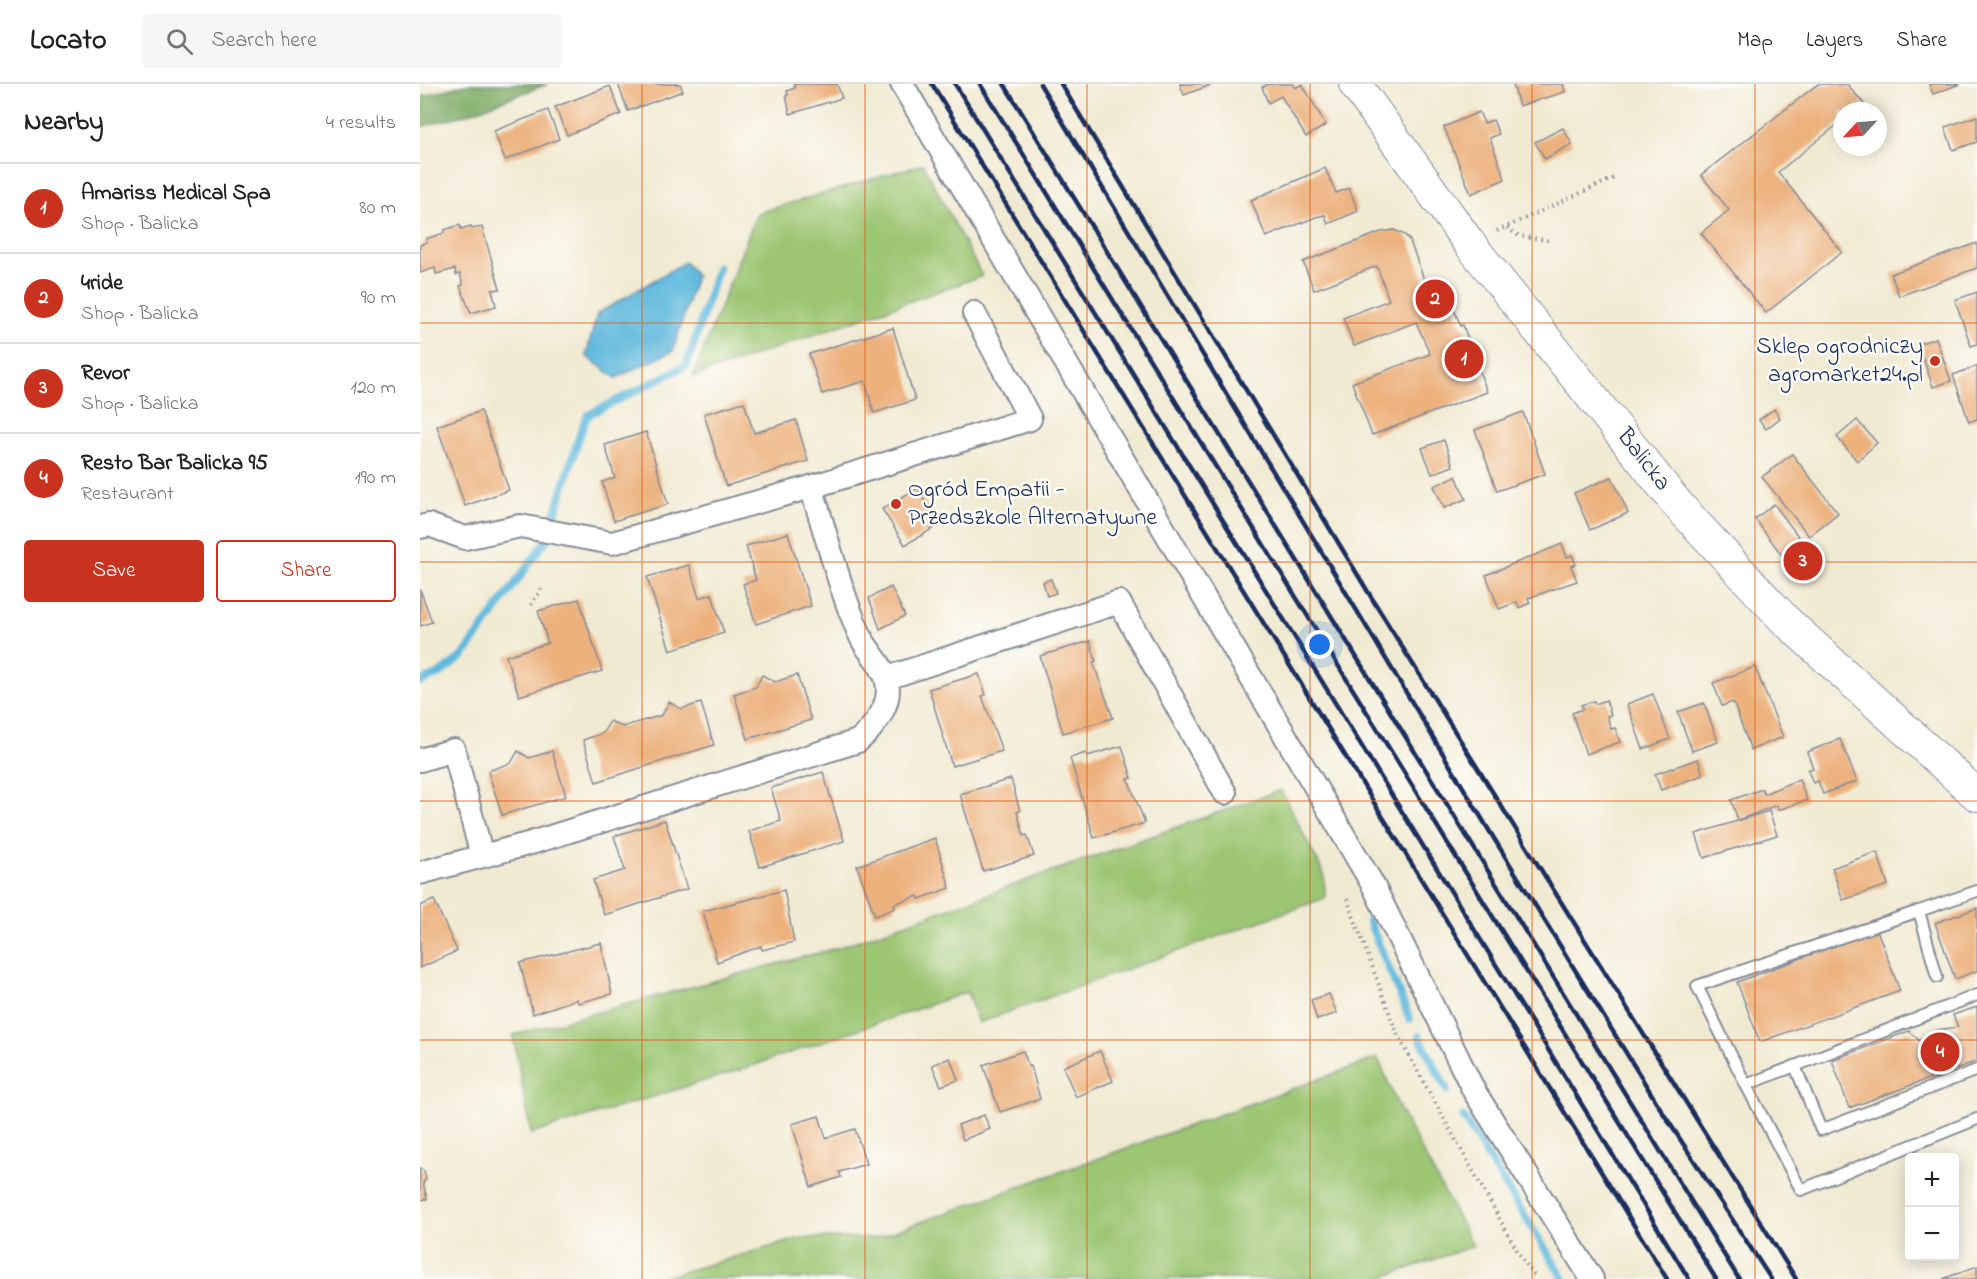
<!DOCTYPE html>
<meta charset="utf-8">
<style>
body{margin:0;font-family:"Indie Flower",sans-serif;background:#f6f6f6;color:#202124}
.controls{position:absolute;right:18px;bottom:18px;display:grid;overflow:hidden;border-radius:6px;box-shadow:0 3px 15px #0003}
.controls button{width:54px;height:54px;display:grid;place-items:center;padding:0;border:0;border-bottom:2px solid #e0e0e0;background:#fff;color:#202124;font:30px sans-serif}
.compass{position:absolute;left:1413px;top:18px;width:54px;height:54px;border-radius:50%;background:#fff;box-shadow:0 3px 15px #0003;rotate:244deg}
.you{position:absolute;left:900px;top:561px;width:21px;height:21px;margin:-15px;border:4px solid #fff;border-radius:50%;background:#1a73e8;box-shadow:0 0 0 9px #1a73e833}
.badge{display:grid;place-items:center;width:39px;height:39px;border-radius:50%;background:#c8321e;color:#fff;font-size:20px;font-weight:700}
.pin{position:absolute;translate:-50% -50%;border:3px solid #fff;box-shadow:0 2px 6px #0006}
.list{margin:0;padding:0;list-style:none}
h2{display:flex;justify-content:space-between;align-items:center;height:78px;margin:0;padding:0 24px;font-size:26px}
h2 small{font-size:20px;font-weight:400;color:#757577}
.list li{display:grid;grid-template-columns:39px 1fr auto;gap:18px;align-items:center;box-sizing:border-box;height:90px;padding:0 24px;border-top:2px solid #e0e0e0}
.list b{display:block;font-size:22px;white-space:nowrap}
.list p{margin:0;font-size:20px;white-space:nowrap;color:#757577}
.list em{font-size:20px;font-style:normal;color:#757577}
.actions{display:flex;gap:12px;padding:18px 24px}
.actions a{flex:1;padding:14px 0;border:2px solid #c8321e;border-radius:6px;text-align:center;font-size:21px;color:#c8321e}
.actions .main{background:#c8321e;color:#fff}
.icon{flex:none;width:33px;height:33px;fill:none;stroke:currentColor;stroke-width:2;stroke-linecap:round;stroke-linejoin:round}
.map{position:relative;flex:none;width:1557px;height:1195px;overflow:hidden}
header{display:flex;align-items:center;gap:36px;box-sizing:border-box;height:84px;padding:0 30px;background:#fff;border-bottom:2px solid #e0e0e0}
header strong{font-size:28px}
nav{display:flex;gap:33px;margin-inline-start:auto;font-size:21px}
.search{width:420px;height:54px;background:#f6f6f6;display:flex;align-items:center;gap:15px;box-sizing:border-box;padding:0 21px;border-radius:6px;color:#757577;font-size:22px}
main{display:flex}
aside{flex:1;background:#fff}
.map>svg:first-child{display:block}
.green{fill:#9dc673;stroke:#5c7a68;stroke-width:1.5}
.forest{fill:#7eab65;stroke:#4c6d62;stroke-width:1.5}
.water{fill:#60b9dd;stroke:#3e749e;stroke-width:1.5}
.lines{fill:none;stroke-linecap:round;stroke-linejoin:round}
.stream{stroke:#60b9dd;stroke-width:8}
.building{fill:#ecb17d}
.lane-casing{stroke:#868c98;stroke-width:14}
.street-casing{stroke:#868c98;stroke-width:26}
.secondary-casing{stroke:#868c98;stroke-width:34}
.path{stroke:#868c98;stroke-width:4;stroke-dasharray:1.5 4.5;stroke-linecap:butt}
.lane{stroke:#fff;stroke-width:10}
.street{stroke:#fff;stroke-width:22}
.secondary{stroke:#fff;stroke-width:32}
.rail{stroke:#1b2f5e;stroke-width:4.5}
.grid{fill:none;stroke:#de5710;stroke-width:1.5;stroke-opacity:0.55}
.poi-dot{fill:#c8321e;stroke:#fdfcf7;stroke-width:2}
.labels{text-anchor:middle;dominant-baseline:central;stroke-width:5;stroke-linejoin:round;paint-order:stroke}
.poi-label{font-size:24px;fill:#1b2f5e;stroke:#fdfcf7;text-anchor:end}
.street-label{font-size:24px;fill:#1b2f5e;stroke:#fdfcf7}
</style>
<header>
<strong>Locato</strong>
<div class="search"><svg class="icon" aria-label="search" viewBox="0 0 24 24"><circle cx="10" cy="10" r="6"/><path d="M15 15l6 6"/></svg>Search here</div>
<nav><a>Map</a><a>Layers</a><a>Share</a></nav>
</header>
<main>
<aside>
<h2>Nearby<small>4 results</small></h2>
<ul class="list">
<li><span class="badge">1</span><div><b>Amariss Medical Spa</b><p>Shop · Balicka</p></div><em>80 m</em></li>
<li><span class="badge">2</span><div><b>4ride</b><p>Shop · Balicka</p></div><em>90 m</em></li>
<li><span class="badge">3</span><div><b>Revor</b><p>Shop · Balicka</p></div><em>120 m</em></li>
<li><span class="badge">4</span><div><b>Resto Bar Balicka 95</b><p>Restaurant</p></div><em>190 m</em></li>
</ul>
<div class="actions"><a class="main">Save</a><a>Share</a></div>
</aside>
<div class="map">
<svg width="1557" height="1195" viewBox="0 0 1557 1195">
<rect width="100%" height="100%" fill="#fdfcf7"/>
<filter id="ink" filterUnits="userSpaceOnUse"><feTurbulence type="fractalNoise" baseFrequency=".0167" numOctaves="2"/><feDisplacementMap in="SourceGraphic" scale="12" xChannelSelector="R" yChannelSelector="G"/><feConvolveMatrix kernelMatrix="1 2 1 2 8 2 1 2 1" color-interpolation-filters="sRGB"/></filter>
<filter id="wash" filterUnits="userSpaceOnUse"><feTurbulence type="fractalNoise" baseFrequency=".008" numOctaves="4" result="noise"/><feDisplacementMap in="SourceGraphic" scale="24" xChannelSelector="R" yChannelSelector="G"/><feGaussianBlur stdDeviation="1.35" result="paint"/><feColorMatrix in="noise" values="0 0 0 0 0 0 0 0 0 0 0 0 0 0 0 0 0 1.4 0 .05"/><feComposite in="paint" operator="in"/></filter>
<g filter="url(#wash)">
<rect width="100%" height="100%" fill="#f1ead2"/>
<g class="green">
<polygon points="503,80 562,192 273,293 337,129"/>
<polygon points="861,706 904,790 905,814 558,939 547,908 320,986 111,1050 93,951 420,863"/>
<polygon points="958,974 979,1024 1053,1162 958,1195 238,1195 381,1154 456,1154"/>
</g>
<polygon class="forest" points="46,0 128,0 44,31 0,43 0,13"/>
<polygon class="water" points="265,178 276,192 253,267 196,294 166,272 177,230"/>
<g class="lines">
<g class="stream">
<polyline points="0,598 19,590 43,572 127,455 162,344 168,331 267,281 298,183"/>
<polyline points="949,837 990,935"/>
<polyline points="999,952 1027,1006"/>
<polyline points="1043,1033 1144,1195"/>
</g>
</g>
<g id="blocks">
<g class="building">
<polygon points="198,0 260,0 263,7 208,27"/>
<polygon points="374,0 417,0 422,14 370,30 366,12 368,11 367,7 375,4"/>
<polygon points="760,0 793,0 764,11"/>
<polygon points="849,0 874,0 875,4 882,0 906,41 886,53 861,12 848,19 842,3"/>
<polygon points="1093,0 1143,0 1145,8 1099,22"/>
<polygon points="1398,0 1427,0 1444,20 1435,27 1422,27 1422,37 1358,88 1422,168 1346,229 1281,149 1309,126 1281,91"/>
<polygon points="1509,0 1540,0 1513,10"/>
<polygon points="190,2 201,30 147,51 135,23"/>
<polygon points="128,26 139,55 85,76 74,47"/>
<polygon points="1059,28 1064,39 1073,36 1079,50 1070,54 1085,95 1051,110 1024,43"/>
<polygon points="1557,32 1557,58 1533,66 1525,43"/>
<polygon points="1143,44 1152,60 1125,75 1115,58"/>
<polygon points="905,84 916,109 929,104 938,127 908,140 905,131 896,133 846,153 831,116"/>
<polygon points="40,141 41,145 51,142 52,145 62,143 80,205 72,206 76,222 51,229 40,202 43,201 40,190 36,191 35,185 16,190 15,184 0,189 0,161 7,158 6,155 24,149 24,146"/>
<polygon points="974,146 985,151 990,157 1006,201 1013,201 1026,207 1041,242 1043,241 1067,308 952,351 932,299 1010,270 996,238 934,262 923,234 969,216 957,182 894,206 883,178 961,148"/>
<polygon points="1557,159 1557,184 1479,212 1471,190"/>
<polygon points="1557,208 1557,260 1551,262 1535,216"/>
<polygon points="473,244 495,316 454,329 445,297 402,310 389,270"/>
<polygon points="1516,254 1531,297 1513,303 1498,260"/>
<polygon points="1557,282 1557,335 1549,338 1533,291"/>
<polygon points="324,318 334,349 376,336 388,377 306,402 284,330"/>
<polygon points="1354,325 1360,334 1346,345 1339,336"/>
<polygon points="61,327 89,406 45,422 17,342"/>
<polygon points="1103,328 1125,390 1077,407 1055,346"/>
<polygon points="1437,336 1457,359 1437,377 1417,353"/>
<polygon points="226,348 248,420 194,437 182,398 195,394 185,361"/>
<polygon points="1024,356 1033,382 1012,390 1002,364"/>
<polygon points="1372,370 1418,429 1389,452 1342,393"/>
<polygon points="1036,392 1046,415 1024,424 1014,402"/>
<polygon points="1192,393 1208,429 1170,446 1154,409"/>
<polygon points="497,404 519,441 485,461 462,425"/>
<polygon points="1354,420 1396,476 1376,490 1335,435"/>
<polygon points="368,449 391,522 336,540 323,500 336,496 326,462"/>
<polygon points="1142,460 1147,473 1152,471 1156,480 1151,482 1157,497 1108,514 1110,519 1099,524 1097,518 1079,525 1066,491"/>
<polygon points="269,481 279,514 292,510 304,549 250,566 227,493"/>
<polygon points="631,495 636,509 627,512 623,498"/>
<polygon points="471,503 485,532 460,545 449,514"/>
<polygon points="0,505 12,538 0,542"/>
<polygon points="159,515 182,587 99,612 86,572 128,559 118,527"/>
<polygon points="670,557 676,577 673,578 693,634 643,649 620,572"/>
<polygon points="1335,583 1363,653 1331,666 1313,618 1302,622 1293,599"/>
<polygon points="559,590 566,611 562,612 582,667 532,682 509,605"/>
<polygon points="342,591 355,598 377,591 391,636 328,655 314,610 336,603"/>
<polygon points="1233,610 1250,655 1223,665 1207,620"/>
<polygon points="1186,616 1191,631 1187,632 1191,645 1195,644 1200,658 1166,670 1152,629 1163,625 1161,621 1174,617 1175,620"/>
<polygon points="249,618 261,625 281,619 294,661 176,698 163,656 183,649 190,637 202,643 242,631"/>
<polygon points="1284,619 1298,658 1272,667 1258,628"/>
<polygon points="1420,655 1437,697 1403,710 1398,697 1393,699 1388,686 1393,684 1387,668"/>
<polygon points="702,662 712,694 708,695 725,739 674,754 650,674 666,669 667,672"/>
<polygon points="98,667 109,674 132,667 146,712 82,731 68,687 91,679"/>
<polygon points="1278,675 1283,691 1241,706 1235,690"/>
<polygon points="403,688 424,757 340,783 329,747 361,737 351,704"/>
<polygon points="591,695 600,727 597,728 604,752 607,751 614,772 563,787 540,710"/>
<polygon points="1379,695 1387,716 1358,726 1357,721 1318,736 1311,716 1342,705 1344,710"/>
<polygon points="1349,727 1357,751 1284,774 1276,750"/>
<polygon points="245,736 267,805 184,831 173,796 205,786 194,752"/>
<polygon points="515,754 530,804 499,815 498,812 474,820 475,824 455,832 437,782"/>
<polygon points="1457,768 1468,801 1423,816 1412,784"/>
<polygon points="364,806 374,858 342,866 341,862 297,878 283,827"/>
<polygon points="14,816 37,867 0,884 0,822"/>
<polygon points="1557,824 1557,887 1535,895 1515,839"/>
<polygon points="1457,846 1480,907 1340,958 1317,898"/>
<polygon points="181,859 192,910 158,919 157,915 113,930 100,879"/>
<polygon points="909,910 917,929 897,936 891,916"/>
<polygon points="1557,923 1557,977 1429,1024 1412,976 1489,947 1500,957 1517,946 1538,943 1533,931"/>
<polygon points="603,967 609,983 611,982 620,1015 580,1028 563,981"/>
<polygon points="680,967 693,997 656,1013 643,983"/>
<polygon points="530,974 538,996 521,1002 512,981"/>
<polygon points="564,1031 570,1045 543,1056 538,1041"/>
<polygon points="399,1032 406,1054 435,1045 446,1080 419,1088 421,1093 391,1103 372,1040"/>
<polygon points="0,1084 4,1087 6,1095 3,1099 7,1115 0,1116"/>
<polygon points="1557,1182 1557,1195 1523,1195"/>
</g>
</g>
</g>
<g filter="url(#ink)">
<use href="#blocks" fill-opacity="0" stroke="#868c98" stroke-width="1.5"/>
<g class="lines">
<g class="lane-casing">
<g id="lane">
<polyline points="1517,893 1499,827 1557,807"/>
<polyline points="1557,911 1326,1001 1381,1106 1557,1035"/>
<polyline points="1375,982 1401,1046 1557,986"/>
<polyline points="1326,1001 1277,902 1499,827"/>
</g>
</g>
<g class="street-casing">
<g id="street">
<polyline points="482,0 953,801 1054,1007 1172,1195"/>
<polyline points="0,443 9,441 45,454 100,442 192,459 391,403 610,335 554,229"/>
<polyline points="467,594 699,518 805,709"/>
<polyline points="0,676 34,666 62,772"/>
<path d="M 0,789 L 111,759 L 438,657 C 455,643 474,618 466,594 C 461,578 446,566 440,551 C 420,507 406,449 391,403"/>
</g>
</g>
<g class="secondary-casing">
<polyline id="secondary" points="935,0 1049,159 1258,421 1365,536 1557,711"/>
</g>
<g class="path">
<polyline points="1087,144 1099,152 1132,157"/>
<polyline points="1077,147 1196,93"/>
<polyline points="111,521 124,501"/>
<polyline points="927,815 978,952 1098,1168 1116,1195"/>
</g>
<use href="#lane" class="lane"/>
<use href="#street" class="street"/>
<use href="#secondary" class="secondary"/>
<g class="rail">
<polyline points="512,0 1247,1195"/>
<polyline points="535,0 1269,1195"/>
<polyline points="560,0 1296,1195"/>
<polyline points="584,0 1319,1195"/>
<polyline points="620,0 1070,748 1245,1032 1351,1195"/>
<polyline points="641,0 956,521 1376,1195"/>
</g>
</g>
</g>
<path class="grid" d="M 222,0 L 222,1195M 445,0 L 445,1195M 667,0 L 667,1195M 890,0 L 890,1195M 1112,0 L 1112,1195M 1335,0 L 1335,1195M 0,239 L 1557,239M 0,478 L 1557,478M 0,717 L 1557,717M 0,956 L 1557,956"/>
<g class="poi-dot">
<circle cx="1515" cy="277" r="6"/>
<circle cx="476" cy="420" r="6"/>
</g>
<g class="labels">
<g class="poi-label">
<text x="1503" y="263">Sklep ogrodniczy<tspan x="1503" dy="28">agromarket24.pl</tspan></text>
<text x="488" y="406" text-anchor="start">Ogród Empatii -<tspan x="488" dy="28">Przedszkole Alternatywne</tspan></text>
</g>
<g class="street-label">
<text transform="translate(1223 376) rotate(52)">Balicka</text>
</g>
</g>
</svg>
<div class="controls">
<button>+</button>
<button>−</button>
</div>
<svg class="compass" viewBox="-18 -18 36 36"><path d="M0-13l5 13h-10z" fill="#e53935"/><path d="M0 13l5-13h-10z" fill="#757577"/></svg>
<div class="you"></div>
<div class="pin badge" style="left:1044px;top:275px">1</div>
<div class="pin badge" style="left:1015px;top:215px">2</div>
<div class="pin badge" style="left:1383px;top:477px">3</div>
<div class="pin badge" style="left:1520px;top:968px">4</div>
</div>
</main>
